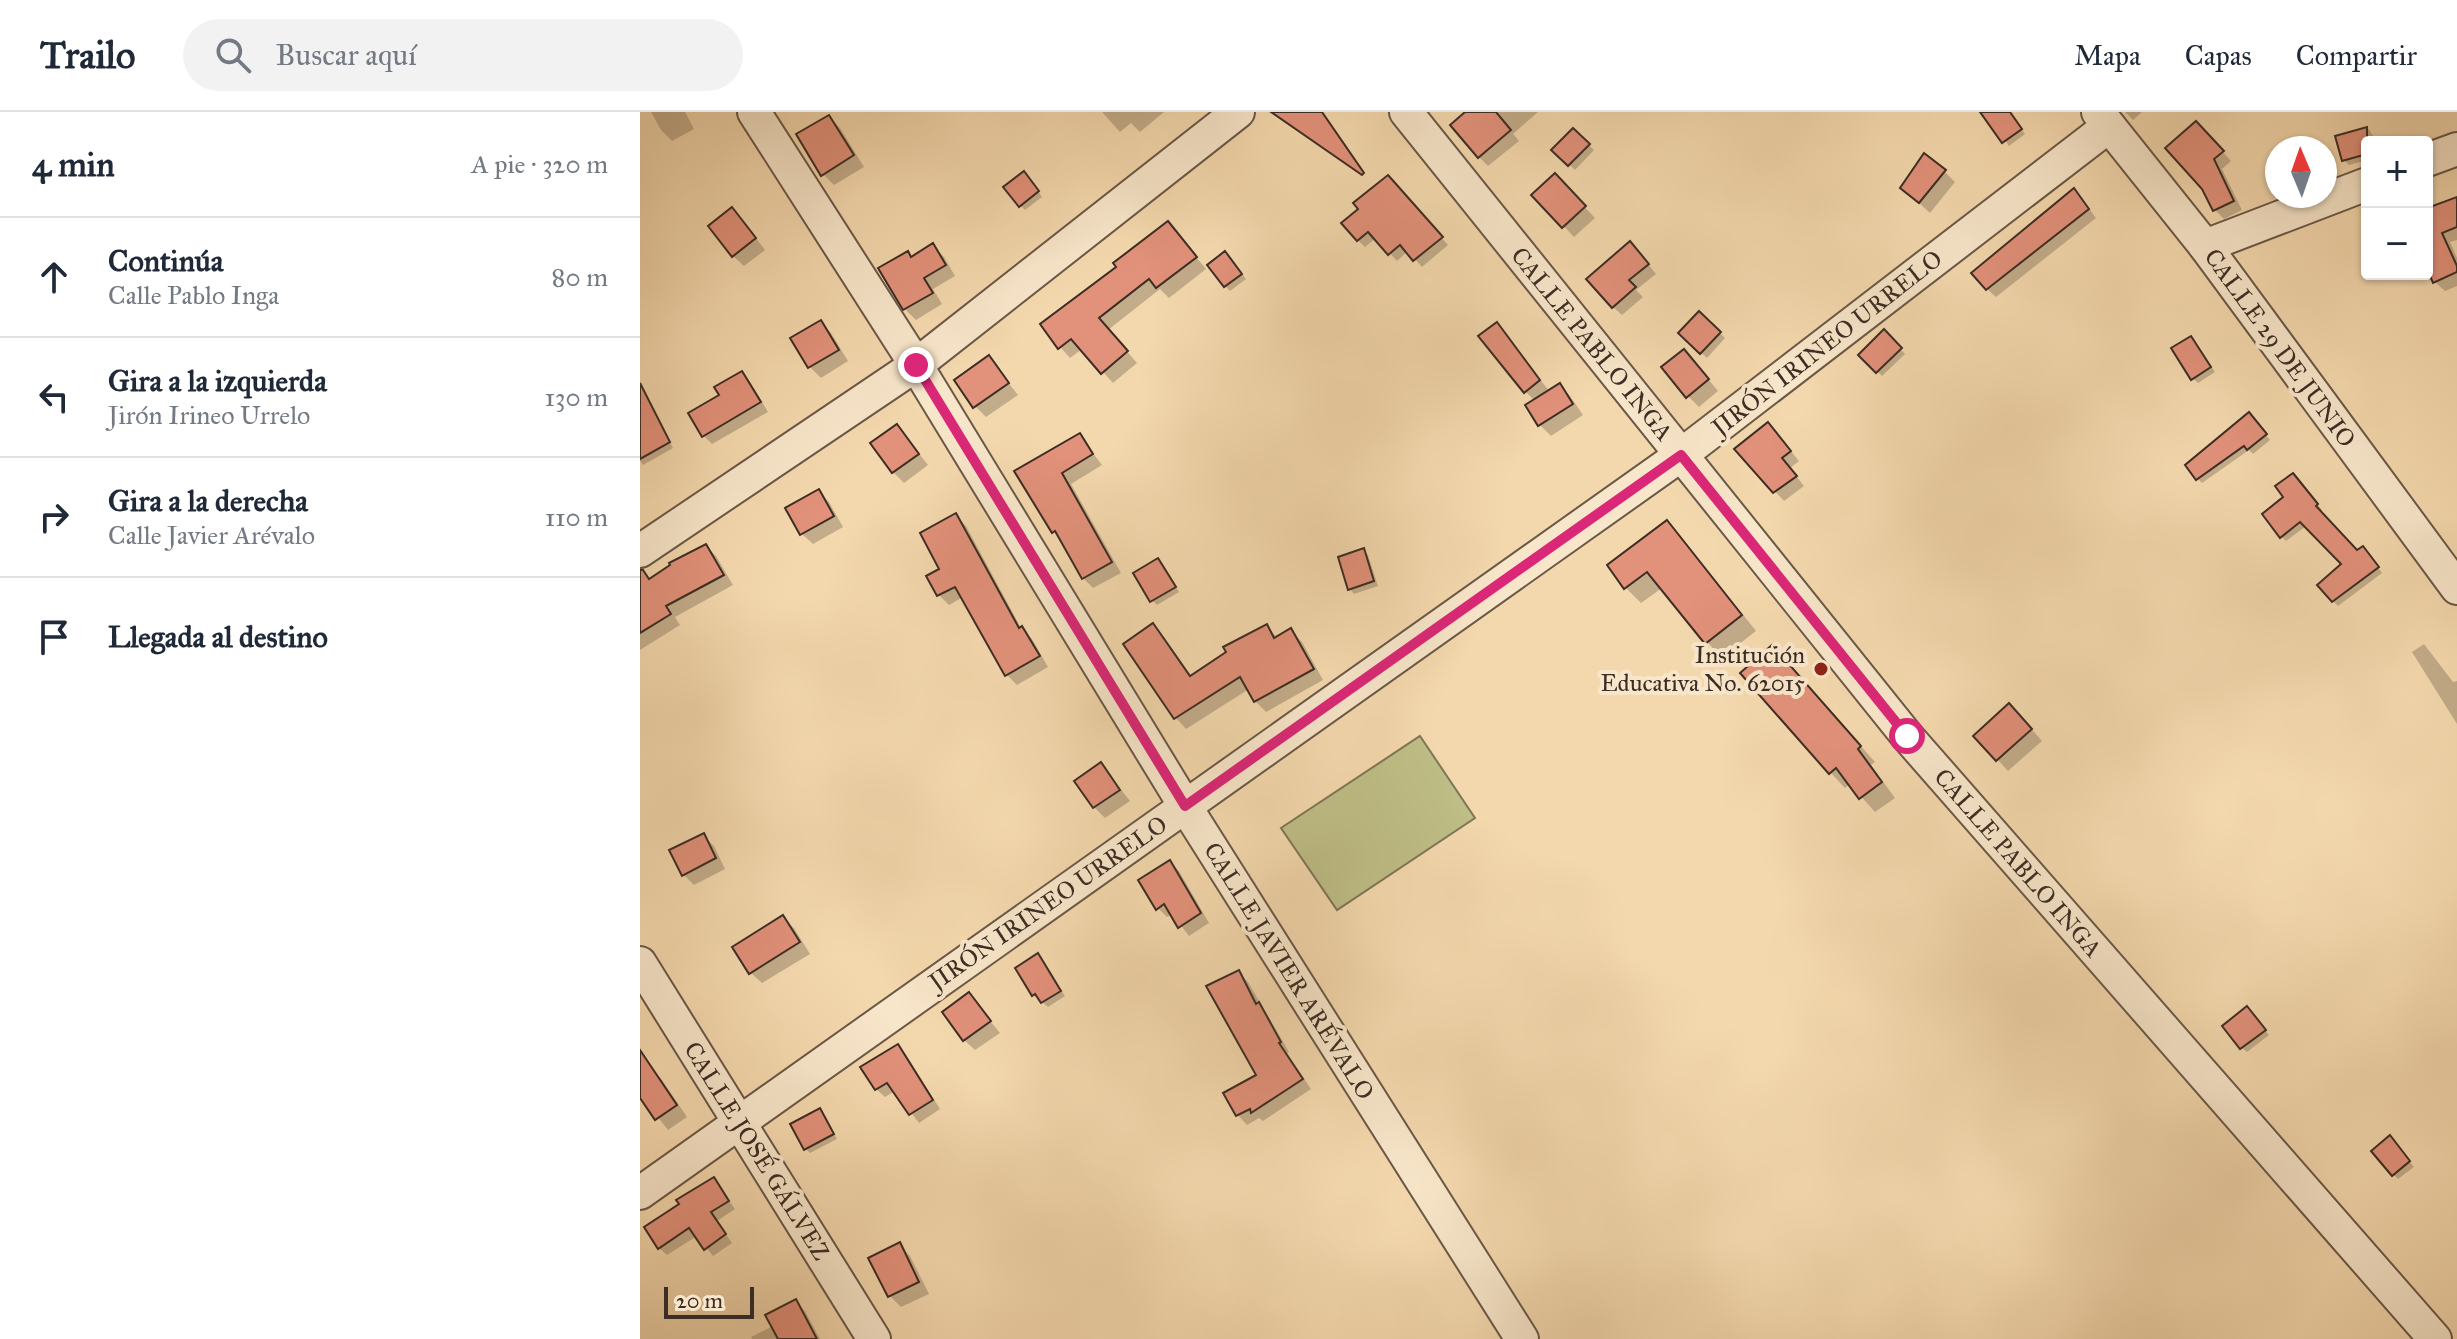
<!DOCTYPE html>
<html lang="es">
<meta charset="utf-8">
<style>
body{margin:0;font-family:"IM FELL Great Primer",serif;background:#f2f2f3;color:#1f2937}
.controls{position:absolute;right:24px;top:24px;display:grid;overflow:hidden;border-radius:8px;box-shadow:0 2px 6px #0004}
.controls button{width:72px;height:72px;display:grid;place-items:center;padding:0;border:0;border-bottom:2px solid #e0e1e3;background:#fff;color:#1f2937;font:40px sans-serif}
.compass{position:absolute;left:1625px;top:24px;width:72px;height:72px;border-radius:50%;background:#fff;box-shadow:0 2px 6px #0004;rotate:358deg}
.scale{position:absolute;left:24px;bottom:20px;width:90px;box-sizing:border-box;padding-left:8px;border:4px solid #3c2d25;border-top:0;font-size:22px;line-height:28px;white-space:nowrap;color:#3c2d25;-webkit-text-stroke:6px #f8e6ca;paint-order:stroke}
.stop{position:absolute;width:24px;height:24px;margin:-18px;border:6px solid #db2777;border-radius:50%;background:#fff}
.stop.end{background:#db2777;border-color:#fff;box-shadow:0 2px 8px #0008}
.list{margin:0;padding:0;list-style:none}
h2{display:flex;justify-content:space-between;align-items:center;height:104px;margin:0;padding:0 32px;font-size:34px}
h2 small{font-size:26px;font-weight:400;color:#747a83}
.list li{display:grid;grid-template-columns:52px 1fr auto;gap:24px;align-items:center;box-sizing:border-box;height:120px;padding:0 32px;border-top:2px solid #e0e1e3}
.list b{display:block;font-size:30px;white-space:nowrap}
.list p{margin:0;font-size:26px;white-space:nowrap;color:#747a83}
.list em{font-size:26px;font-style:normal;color:#747a83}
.icon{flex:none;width:44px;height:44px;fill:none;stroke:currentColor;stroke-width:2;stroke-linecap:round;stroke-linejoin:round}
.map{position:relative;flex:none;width:1817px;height:1227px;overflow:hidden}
header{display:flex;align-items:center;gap:48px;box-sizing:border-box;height:112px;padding:0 40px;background:#fff;border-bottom:2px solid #e0e1e3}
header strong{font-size:38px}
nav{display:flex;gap:44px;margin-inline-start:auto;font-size:28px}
.search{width:560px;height:72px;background:#f2f2f3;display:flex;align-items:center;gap:20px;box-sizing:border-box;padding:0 28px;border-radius:44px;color:#747a83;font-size:30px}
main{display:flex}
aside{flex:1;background:#fff}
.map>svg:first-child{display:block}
.green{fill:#bfbe87;stroke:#7e7656;stroke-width:2}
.shadow{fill:#0003}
.building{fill:#e2917a;stroke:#3c2d25;stroke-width:2}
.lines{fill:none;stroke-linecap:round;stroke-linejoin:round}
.minor-casing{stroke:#6a5847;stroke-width:36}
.minor{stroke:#f8e6ca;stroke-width:32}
.route{stroke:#db2777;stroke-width:10}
.poi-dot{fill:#8f2418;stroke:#f8e6ca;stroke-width:3}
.labels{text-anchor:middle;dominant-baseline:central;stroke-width:8;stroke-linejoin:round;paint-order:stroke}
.street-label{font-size:24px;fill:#3c2d25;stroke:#f8e6ca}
.poi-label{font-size:24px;fill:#3c2d25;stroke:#f8e6ca;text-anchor:end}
</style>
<header>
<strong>Trailo</strong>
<div class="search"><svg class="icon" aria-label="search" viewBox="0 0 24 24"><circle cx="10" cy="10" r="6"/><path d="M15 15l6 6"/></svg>Buscar aquí</div>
<nav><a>Mapa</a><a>Capas</a><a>Compartir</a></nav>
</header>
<main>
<aside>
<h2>4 min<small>A pie · 320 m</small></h2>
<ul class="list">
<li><svg class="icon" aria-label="ahead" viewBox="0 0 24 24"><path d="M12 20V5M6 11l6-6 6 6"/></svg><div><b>Continúa</b><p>Calle Pablo Inga</p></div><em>80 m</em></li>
<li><svg class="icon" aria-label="left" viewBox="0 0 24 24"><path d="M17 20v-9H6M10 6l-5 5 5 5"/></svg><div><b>Gira a la izquierda</b><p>Jirón Irineo Urrelo</p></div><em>130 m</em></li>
<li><svg class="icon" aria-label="right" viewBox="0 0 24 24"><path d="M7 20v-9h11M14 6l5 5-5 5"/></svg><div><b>Gira a la derecha</b><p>Calle Javier Arévalo</p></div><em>110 m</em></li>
<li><svg class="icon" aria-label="arrive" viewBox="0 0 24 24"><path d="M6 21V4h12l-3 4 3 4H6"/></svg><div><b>Llegada al destino</b></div></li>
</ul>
</aside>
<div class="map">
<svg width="1817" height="1227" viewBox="0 0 1817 1227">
<rect width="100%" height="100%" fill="#f4d8ad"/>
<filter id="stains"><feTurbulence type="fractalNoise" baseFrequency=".0025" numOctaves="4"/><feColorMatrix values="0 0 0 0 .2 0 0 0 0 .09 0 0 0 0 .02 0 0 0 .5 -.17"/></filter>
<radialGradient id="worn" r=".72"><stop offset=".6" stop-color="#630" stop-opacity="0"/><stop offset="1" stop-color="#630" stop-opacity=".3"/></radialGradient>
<polygon class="green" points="780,624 835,706 697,798 641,716"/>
<g class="shadow">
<polygon points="11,0 45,0 54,17 32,29 21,18"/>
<polygon points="462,0 524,0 500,20 491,11 480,20"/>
<polygon points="828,0 898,0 873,22 879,29 848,54 839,45"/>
<polygon points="1348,0 1369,0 1385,22 1369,34"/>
<polygon points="1485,0 1502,0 1493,8"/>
<polygon points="189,5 200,16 224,55 194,73 183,62"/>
<polygon points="1729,17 1736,30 1727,30 1727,48 1709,53 1704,48 1697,26"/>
<polygon points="933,19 954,38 935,58 914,38"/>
<polygon points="1565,20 1591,49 1582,57 1602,98 1584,107 1575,98"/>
<polygon points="1304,59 1315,70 1290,101 1262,76"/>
<polygon points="915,64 955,106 934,125 894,83"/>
<polygon points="389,66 402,85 385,98 380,93"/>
<polygon points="755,73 808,133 782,155 768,139 757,149 736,126 725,135 718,128"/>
<polygon points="1442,87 1456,106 1356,185 1347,177"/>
<polygon points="1817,87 1817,128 1810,130 1817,146 1817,174 1805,179 1795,170 1787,152 1787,97"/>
<polygon points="103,109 125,138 104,154 93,144"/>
<polygon points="528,111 566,157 529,186 520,177 468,218 497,251 473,271 442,237 430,246 420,235"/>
<polygon points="293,134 304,145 315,164 293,177 302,192 276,208 265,197 267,141 272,146"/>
<polygon points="999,141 1016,162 996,178 1003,185 982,203 973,195"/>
<polygon points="590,147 606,167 590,179 585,174"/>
<polygon points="1059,202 1085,226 1067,246 1041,221"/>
<polygon points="180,210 191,221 208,249 181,266 170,255 153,227"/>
<polygon points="857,213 910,280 920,273 930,284 943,303 911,324 900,313 895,289 885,279"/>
<polygon points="1244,220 1265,242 1242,264 1221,243"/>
<polygon points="1555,231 1575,260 1558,271 1553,266"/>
<polygon points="349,246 378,283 346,305 335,294"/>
<polygon points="1054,250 1078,279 1059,295 1048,284"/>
<polygon points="102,261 110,270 128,300 72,332 63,323 82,284"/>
<polygon points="10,293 33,336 3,353 0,349 0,298"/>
<polygon points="1613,308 1630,328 1613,342 1609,338 1562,371 1557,366"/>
<polygon points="257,314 288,353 264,371 253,360"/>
<polygon points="1137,322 1159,349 1150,356 1164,374 1144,389 1129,373"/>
<polygon points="439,323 462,353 431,372 481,461 453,476 443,466 422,429 413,419 377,360"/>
<polygon points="1658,368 1682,398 1679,400 1717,440 1727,441 1742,461 1698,494 1693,489 1704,453 1666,414 1646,429 1641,424 1646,386"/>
<polygon points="178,380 189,390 203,415 173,432 162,422"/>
<polygon points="316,404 326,414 382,518 392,527 408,555 377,573 367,563 323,485 309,493 299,483 301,457"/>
<polygon points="1027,411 1042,426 1116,519 1081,546 1022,476 1001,491 985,475"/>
<polygon points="66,434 76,444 93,473 35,505 40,513 0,538 0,474"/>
<polygon points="723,438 728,443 738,474 714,482 710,477"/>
<polygon points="518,448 539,480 517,493 512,488"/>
<polygon points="513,514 524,525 552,565 626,514 638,526 651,519 662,530 683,568 626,600 615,589 609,577 546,617 536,606"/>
<polygon points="1784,532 1813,570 1817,569 1817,612 1772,540"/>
<polygon points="1147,550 1235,650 1231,653 1255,686 1235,700 1210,672 1205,676 1191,661 1103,561"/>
<polygon points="1380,604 1402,629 1368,659 1336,624"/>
<polygon points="461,652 490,689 465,706 454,695"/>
<polygon points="63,724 74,734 85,757 54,773 43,762"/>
<polygon points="530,750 539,759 569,811 549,824 532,802 527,805 518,796"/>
<polygon points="143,806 154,816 170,842 122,871 111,861"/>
<polygon points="398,844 425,884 408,895 394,883"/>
<polygon points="598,860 608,870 649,940 647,941 671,977 623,1009 619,1006 607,1013 598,1003 619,964"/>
<polygon points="329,883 360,921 335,938 324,928"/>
<polygon points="1612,902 1629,923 1607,940 1602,936"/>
<polygon points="257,934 266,943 300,997 279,1011 255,979 245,985 236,977"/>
<polygon points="11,957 22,968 47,1005 28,1018 0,982 0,964"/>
<polygon points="180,998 197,1027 170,1041 165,1036"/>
<polygon points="1755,1031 1774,1055 1758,1067 1753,1062"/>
<polygon points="73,1067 95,1097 77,1109 92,1131 73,1144 57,1124 27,1143 19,1136"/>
<polygon points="259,1133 270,1144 289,1182 261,1195 250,1184 231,1147"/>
<polygon points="155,1190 165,1199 180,1227 112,1227 111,1225 133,1214"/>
</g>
<g class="building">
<polygon points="631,0 682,0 724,61 722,63"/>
<polygon points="825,0 856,0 871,18 838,46 810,13"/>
<polygon points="1340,0 1370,0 1382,17 1362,31"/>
<polygon points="189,3 214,43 181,64 156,22"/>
<polygon points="1556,9 1584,39 1574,47 1594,89 1573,99 1562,77 1525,36"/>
<polygon points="1727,15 1727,42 1702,49 1695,24"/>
<polygon points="933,16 950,32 928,54 911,38"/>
<polygon points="1284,41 1306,58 1279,91 1260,76"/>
<polygon points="384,59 399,79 379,95 363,75"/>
<polygon points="915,61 946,94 922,116 891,83"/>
<polygon points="748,63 803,125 773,149 760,133 748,143 728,120 717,129 701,111 718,97 713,91"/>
<polygon points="1434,76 1449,97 1346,178 1331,161"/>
<polygon points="1817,85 1817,115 1802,121 1817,154 1817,160 1793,171 1787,157 1787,88 1790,95"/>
<polygon points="92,95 116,126 92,145 68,114"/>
<polygon points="528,109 557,145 516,176 509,167 459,206 488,239 461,262 431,227 418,237 400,212 476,155 473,151"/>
<polygon points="990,129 1009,152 989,168 996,175 972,196 946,167"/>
<polygon points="293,131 306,153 284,166 293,181 263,198 238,156 268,139 271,145"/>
<polygon points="585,139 602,162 584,175 567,153"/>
<polygon points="1059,199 1081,220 1060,242 1038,221"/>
<polygon points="181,208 199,238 168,256 150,226"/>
<polygon points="857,210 900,268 884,281 838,224"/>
<polygon points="1244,217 1262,236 1236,261 1218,243"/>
<polygon points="1551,224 1571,255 1551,268 1531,236"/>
<polygon points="1044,237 1069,267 1046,286 1021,255"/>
<polygon points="349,243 369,271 333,296 314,268"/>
<polygon points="102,259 121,290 62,325 48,301 79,283 74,275"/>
<polygon points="0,271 30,330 0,347"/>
<polygon points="920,271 933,292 898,314 885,293"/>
<polygon points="1609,300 1627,322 1607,338 1604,334 1556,368 1545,353"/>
<polygon points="1128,310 1151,339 1142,346 1157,364 1133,381 1094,337"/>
<polygon points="257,312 279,342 252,361 230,331"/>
<polygon points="440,321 453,342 422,361 472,450 442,467 415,419 412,421 374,359"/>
<polygon points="1653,361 1678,392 1676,394 1717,438 1723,434 1739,455 1692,490 1677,473 1701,452 1660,410 1640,426 1622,402 1643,385 1635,374"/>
<polygon points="179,377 194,404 160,423 145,396"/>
<polygon points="316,401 379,516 382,514 400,544 365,564 315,475 297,484 286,464 299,457 280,421"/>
<polygon points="1027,408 1102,503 1065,532 1007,460 984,477 967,453"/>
<polygon points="66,432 84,463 26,494 31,502 0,521 0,458 3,458 9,467 30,453 29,451"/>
<polygon points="724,436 734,469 708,478 698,445"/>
<polygon points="518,446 536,475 510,490 493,461"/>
<polygon points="513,511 550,564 586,540 583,535 627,512 634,526 651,516 674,557 614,590 600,565 534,607 483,532"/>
<polygon points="1132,533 1221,634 1218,637 1242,670 1219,687 1196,656 1189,662 1100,561"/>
<polygon points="1369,591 1392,617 1356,649 1333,624"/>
<polygon points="461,650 480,678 453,696 434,669"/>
<polygon points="64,721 76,746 42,764 29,738"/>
<polygon points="530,748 561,801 538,816 524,792 516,798 498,768"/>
<polygon points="143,803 160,830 109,862 92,835"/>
<polygon points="398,841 421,879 401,891 395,882 392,884 375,856"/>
<polygon points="599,858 616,892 619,890 641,930 639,931 663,967 611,1001 610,997 596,1004 583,981 616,963 566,874"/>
<polygon points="329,880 351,909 323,929 302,900"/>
<polygon points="1607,894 1626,918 1600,937 1582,914"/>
<polygon points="258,932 293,988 269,1003 247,971 235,978 220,955"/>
<polygon points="0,938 37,993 15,1008 0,986"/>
<polygon points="180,996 194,1022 164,1038 150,1012"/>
<polygon points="1750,1023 1770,1049 1752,1064 1731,1039"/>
<polygon points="74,1065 89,1089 71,1100 86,1122 64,1138 49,1116 18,1137 4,1115 39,1092 36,1088"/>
<polygon points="260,1130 279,1170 248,1185 228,1146"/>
<polygon points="156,1187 177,1227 138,1227 125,1203"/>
</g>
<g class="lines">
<g class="minor-casing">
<g id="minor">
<polyline points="114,0 276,253 545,694 882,1227"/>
<polyline points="766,0 1267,624 1795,1227"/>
<polyline points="1458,0 1565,134 1817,476"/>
<polyline points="1787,48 1817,37"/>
<polyline points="1565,134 1727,72"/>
<polyline points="0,439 276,253 598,0"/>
<polyline points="0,851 234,1227"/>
<polyline points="0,1081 1041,343 1469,14"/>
</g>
</g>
<use href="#minor" class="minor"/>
</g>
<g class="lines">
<polyline class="route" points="276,253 545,694 1041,343 1267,624"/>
</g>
<circle class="poi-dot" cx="1181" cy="557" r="8"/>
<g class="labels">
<g class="street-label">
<text transform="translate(1187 231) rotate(-38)">JIRÓN IRINEO URRELO</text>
<text transform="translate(952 232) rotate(51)">CALLE PABLO INGA</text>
<text transform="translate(1640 236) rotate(54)">CALLE 29 DE JUNIO</text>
<text transform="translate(1378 751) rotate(49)">CALLE PABLO INGA</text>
<text transform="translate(408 791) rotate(-35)">JIRÓN IRINEO URRELO</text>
<text transform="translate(649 859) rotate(58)">CALLE JAVIER ARÉVALO</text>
<text transform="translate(117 1039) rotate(58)">CALLE JOSÉ GÁLVEZ</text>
</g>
<g class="poi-label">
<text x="1165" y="543">Institución<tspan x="1165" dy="28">Educativa No. 62015</tspan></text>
</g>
</g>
<rect width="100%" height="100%" filter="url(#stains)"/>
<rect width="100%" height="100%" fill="url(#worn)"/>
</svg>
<div class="controls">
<button>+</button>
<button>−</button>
</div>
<svg class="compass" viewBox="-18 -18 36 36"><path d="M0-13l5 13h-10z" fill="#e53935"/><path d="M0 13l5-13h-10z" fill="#747a83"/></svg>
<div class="scale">20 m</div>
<div class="stop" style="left:1267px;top:624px"></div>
<div class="stop end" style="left:276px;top:253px"></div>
</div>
</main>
